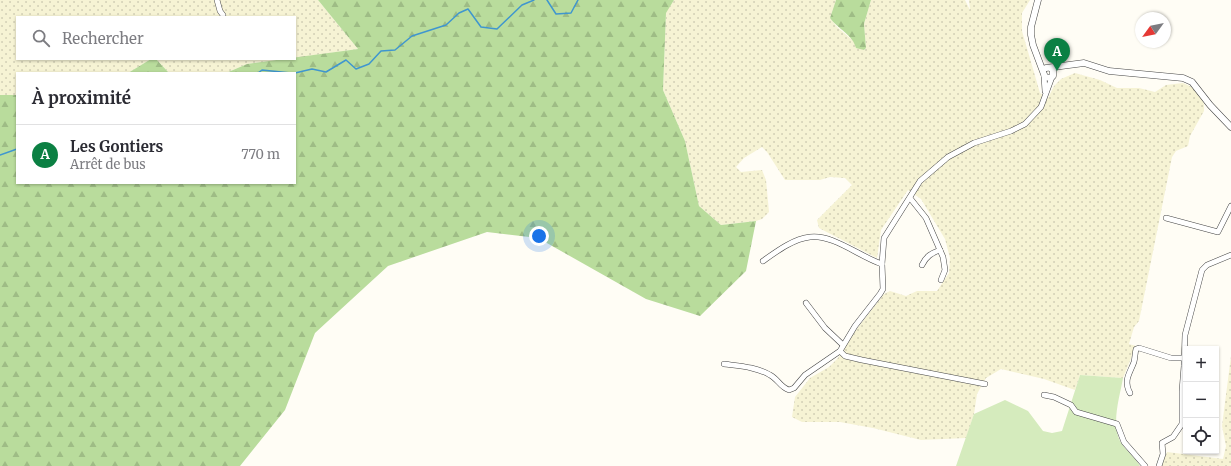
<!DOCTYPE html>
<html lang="fr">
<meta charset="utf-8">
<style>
body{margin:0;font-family:Merriweather,serif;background:#f2f2f3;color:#2b2b33}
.controls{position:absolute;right:12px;bottom:12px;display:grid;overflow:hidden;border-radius:0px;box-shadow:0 1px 3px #0004}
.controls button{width:36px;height:36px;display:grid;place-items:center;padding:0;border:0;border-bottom:1px solid #e1e1e2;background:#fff;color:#2b2b33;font:20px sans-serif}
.compass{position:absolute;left:1135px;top:12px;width:36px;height:36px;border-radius:50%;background:#fff;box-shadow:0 1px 3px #0004;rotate:237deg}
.you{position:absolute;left:539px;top:236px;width:14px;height:14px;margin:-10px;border:3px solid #fff;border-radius:50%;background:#1a73e8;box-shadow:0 0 0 6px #1a73e833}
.badge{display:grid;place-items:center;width:26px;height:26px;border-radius:50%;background:#0b8043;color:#fff;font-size:13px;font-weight:700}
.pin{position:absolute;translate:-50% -33px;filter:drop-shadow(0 1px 2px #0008)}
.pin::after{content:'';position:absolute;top:21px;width:14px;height:12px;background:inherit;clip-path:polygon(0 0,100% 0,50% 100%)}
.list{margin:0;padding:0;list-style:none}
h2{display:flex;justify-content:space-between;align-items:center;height:52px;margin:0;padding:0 16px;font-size:17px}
h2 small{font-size:13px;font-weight:400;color:#7c7c81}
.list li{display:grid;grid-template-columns:26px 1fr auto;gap:12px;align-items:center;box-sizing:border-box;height:60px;padding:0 16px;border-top:1px solid #e1e1e2}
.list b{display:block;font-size:15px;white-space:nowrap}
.list p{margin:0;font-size:13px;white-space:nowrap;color:#7c7c81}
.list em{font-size:13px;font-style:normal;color:#7c7c81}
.icon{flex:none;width:22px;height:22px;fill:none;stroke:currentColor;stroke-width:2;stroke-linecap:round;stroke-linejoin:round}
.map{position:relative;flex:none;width:1231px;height:466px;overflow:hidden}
.search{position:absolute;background:#fff;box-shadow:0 1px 3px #0004;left:16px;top:16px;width:280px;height:44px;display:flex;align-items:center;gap:10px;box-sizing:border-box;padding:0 14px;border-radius:0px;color:#7c7c81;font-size:15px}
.panel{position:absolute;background:#fff;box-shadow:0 1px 3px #0004;left:16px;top:72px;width:280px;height:112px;border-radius:0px}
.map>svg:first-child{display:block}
.farmland{fill:url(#farmland-dots)}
.grass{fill:#d5ebbd}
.forest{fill:url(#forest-firs)}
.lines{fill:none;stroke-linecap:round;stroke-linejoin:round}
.stream{stroke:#3f96cf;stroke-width:1.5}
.minor-casing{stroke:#444;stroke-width:6}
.tertiary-casing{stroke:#444;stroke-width:7}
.minor{stroke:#fff;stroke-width:5}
.tertiary{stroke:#fff;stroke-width:6}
</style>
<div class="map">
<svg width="1231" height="466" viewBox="0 0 1231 466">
<defs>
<pattern id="farmland-dots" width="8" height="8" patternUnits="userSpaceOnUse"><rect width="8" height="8" fill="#f6f3d4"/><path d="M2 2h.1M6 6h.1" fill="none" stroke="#d2cfb5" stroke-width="1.8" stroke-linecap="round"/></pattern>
<pattern id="forest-firs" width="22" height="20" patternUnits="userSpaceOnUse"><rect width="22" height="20" fill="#b9dc9c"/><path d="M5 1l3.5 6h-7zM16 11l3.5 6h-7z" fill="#9ebc85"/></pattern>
</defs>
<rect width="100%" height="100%" fill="#fffdf5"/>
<g class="farmland">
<polygon points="0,0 318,0 358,49 295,58 295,17 17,17 17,59 151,59 128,73 17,73 17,95 0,95"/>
<polygon points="674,0 836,0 830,18 837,27 864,50 866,48 864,24 871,0 965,0 970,10 969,0 1030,0 1022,13 1022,31 1040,93 1048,98 1054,86 1061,79 1075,73 1100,80 1117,88 1139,88 1155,92 1166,85 1183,83 1192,87 1202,99 1204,104 1204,111 1190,136 1188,146 1176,151 1172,157 1139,321 1134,327 1129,344 1136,346 1123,378 1080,375 1075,390 1044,379 1001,369 986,378 977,394 974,414 966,438 921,440 873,428 840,422 802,422 792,417 795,397 810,378 829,367 838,358 856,330 884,294 890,291 906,296 917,291 937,291 949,273 950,258 945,239 921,199 908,190 881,230 877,258 819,228 817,220 852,185 845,178 830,177 820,180 785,180 767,152 762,147 744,158 736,167 741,172 762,170 766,180 769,212 762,219 756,221 721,225 699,206 685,141 663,90 666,12"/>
<polygon points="156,59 286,59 247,64 226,73 169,73"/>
<polygon points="1231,356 1231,466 1161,466 1167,452 1223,459 1226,446 1222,426"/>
</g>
<path class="grass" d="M 1080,375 L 1123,378 C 1120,396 1111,423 1120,441 C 1125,450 1135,457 1140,466 L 956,466 L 974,414 L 1005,400 L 1028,411 L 1043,431 L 1052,433 L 1062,431 Z"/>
<g class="forest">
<polygon points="318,0 674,0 666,13 663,90 685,141 699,206 721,225 756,221 746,271 700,316 646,299 538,238 487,232 388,266 315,333 285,410 240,466 0,466 0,95 17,95 17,183 295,183 295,73 226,73 247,64 358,49"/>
<path d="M 836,0 L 871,0 L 864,24 L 866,48 L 864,50 L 856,48 C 853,35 838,29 830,18 Z"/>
<polygon points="151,59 156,59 169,73 128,73"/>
</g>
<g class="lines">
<g class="stream">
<polyline points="547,0 556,14 571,13 578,0"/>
<polyline points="258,73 262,70 291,73"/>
<polyline points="295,73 312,69 326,72 346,60 356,69 369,64 381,51 395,50 412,36 446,25 459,13 468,9 481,27 497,29 522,5 534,0"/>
<polyline points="0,155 17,149"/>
</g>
<g class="minor-casing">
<g id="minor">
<polyline points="217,0 220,11 223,15"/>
<polyline points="1044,76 1045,91"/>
<polyline points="910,198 926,218 943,257 945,270 941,280"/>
<polyline points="1166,218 1218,232 1231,206"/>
<path d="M 763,261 C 777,251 793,239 810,237 C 833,234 860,257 882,264"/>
<path d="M 922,265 C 926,256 932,253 940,250"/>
<polyline points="806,303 825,328 843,345"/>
<polyline points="840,351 845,356 862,360 985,384"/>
<path d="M 724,364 C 739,366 757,367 770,375 C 778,379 780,387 789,390 L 794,388 L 805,375 L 840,351 L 855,326 L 880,294 L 883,289 L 882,264 L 884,238 L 920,181 L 948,157 L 974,143 L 1011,131 L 1025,124 L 1041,107 L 1052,77"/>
<path d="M 1130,393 C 1123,380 1130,373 1134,362 C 1135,358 1135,353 1136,349 L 1139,348 L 1171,358 L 1185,358"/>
<polyline points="1044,395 1054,397 1071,405 1076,412 1117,424 1124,442 1145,466"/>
<polyline points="1159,466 1163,454 1162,443 1173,437 1182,424 1182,391 1184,366 1185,335 1202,270 1207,265 1231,255"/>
</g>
</g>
<g class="tertiary-casing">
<g id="tertiary">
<polyline points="1038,0 1031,27 1031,35 1033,45 1045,77 1050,78 1053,76 1053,71 1051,68"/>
<polyline points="1046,68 1084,63 1109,71 1183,78 1192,82 1210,105 1231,127"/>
</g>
</g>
<use href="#minor" class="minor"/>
<use href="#tertiary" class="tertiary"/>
</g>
</svg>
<div class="controls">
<button>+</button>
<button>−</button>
<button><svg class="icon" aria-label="locate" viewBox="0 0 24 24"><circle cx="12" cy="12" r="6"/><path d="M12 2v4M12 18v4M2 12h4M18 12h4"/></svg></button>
</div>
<svg class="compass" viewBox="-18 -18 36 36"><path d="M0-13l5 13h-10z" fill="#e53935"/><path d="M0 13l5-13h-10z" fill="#7c7c81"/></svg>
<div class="you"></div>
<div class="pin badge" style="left:1057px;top:71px">A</div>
<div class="search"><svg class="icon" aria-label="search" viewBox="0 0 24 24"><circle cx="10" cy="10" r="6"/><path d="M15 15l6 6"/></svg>Rechercher</div>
<section class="panel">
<h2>À proximité<small></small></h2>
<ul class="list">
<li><span class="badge">A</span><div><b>Les Gontiers</b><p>Arrêt de bus</p></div><em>770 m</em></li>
</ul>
</section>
</div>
